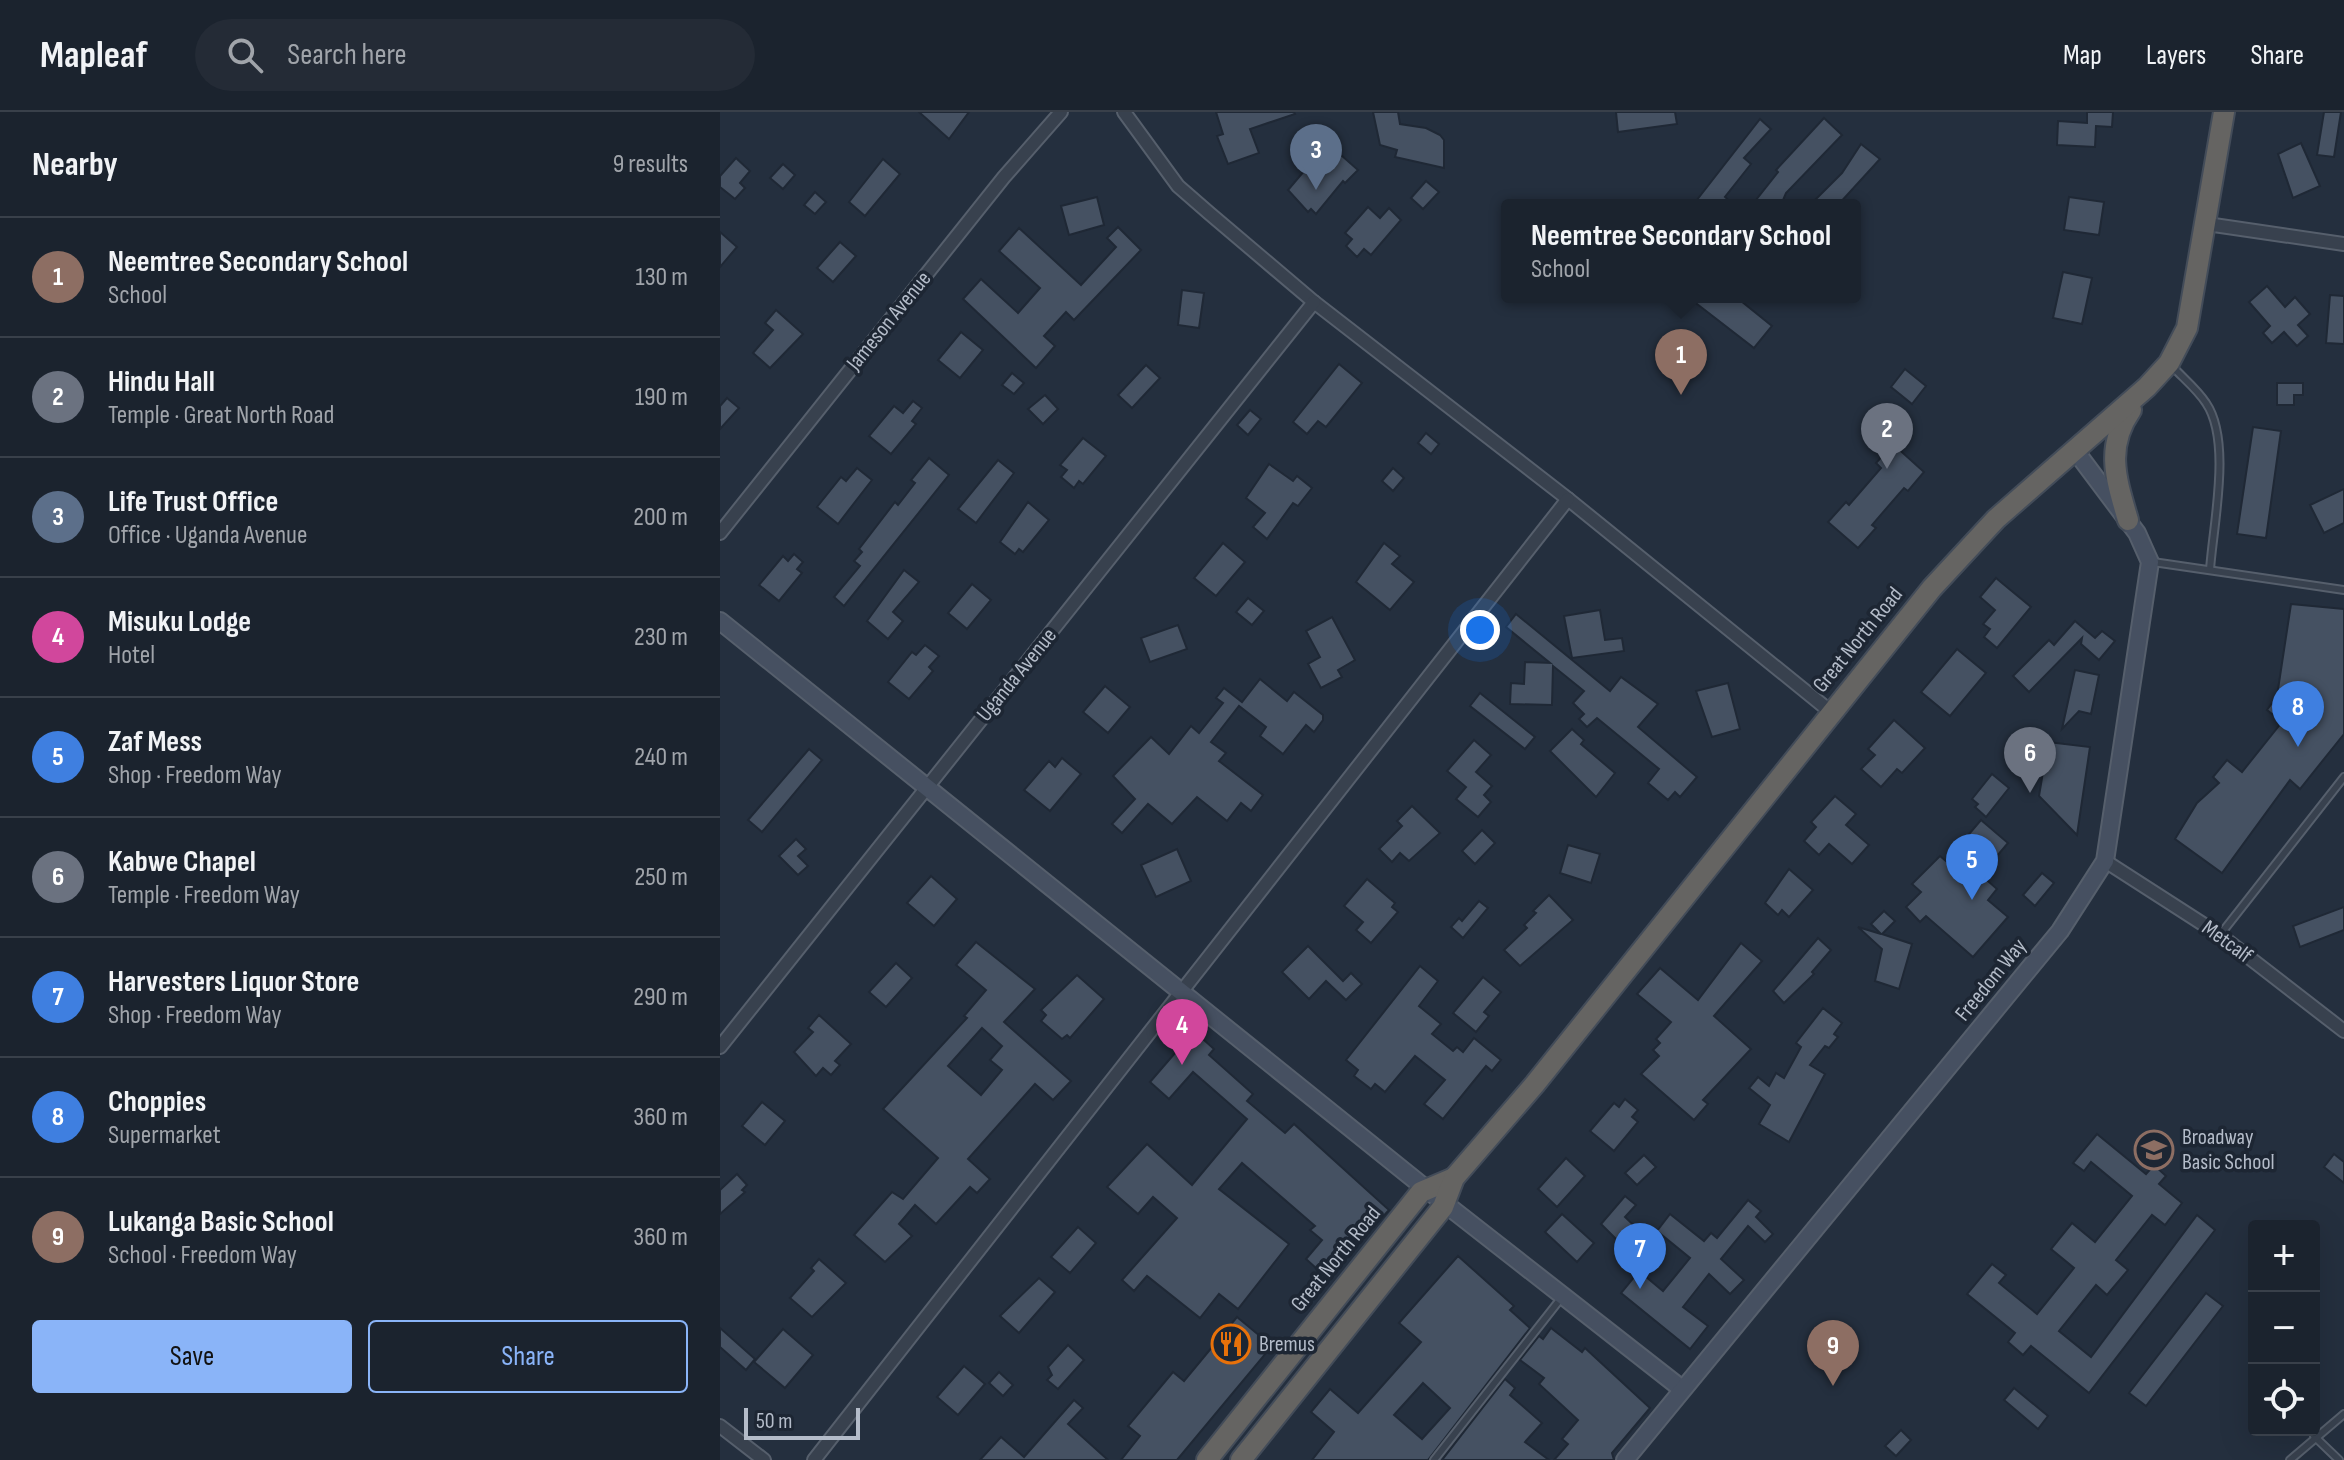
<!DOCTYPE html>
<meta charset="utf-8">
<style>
body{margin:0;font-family:"Sofia Sans Condensed",sans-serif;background:#242b36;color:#f1f3f6}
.controls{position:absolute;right:24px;bottom:24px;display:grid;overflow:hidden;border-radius:8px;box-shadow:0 8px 32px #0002}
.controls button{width:72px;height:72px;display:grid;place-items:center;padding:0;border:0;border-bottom:2px solid #39404a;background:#1b232e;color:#f1f3f6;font:40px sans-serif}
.scale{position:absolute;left:24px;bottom:20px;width:116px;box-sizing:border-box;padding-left:8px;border:4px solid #b4bcc9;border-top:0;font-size:22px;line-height:28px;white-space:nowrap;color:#b4bcc9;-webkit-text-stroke:6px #1d2633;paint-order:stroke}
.you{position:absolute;left:760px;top:518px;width:28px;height:28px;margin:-20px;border:6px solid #fff;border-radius:50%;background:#1a73e8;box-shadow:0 0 0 12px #1a73e833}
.badge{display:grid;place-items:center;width:52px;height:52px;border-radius:50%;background:#8ab4f8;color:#fff;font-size:26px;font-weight:700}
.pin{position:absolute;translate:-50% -66px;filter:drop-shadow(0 2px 4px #0008)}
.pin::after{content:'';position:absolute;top:42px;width:28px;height:24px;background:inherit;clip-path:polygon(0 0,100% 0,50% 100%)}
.popup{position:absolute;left:781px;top:87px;width:360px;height:104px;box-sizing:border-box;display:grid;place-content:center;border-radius:8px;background:#1b232e;filter:drop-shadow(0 2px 6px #0005);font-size:26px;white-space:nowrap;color:#a0a4aa}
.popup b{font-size:30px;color:#f1f3f6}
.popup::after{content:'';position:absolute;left:50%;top:100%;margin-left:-16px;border:16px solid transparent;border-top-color:#1b232e}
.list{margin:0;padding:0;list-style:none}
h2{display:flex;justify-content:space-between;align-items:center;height:104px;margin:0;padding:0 32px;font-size:34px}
h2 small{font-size:26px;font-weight:400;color:#a0a4aa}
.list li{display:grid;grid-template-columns:52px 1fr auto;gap:24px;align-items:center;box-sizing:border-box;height:120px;padding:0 32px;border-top:2px solid #39404a}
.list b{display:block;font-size:30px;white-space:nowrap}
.list p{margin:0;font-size:26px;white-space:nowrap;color:#a0a4aa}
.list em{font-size:26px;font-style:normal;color:#a0a4aa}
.actions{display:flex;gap:16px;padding:24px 32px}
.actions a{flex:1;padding:18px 0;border:2px solid #8ab4f8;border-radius:8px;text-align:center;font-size:28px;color:#8ab4f8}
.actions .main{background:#8ab4f8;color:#111}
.icon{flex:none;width:44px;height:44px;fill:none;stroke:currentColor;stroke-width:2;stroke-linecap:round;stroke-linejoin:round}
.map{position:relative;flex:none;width:1624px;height:1348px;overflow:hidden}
header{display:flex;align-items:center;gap:48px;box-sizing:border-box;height:112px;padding:0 40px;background:#1b232e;border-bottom:2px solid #39404a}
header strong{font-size:38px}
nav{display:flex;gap:44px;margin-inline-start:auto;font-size:28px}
.search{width:560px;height:72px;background:#242b36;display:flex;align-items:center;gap:20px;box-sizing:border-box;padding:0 28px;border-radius:44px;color:#a0a4aa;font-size:30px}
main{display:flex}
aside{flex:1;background:#1b232e}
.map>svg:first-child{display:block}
.building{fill:#455162;stroke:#1f2835;stroke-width:2;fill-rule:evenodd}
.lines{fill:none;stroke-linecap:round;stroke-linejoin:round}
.service-casing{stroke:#565f6c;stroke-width:10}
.minor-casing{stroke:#565f6c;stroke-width:16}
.secondary-casing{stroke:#565f6c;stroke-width:20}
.trunk-casing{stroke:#434c59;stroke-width:24}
.service{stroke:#38414e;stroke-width:6}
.minor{stroke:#38414e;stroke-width:12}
.secondary{stroke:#465061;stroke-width:16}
.trunk{stroke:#656462;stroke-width:20}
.labels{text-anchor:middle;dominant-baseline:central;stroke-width:7;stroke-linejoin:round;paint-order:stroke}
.street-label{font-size:22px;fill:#b4bcc9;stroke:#1d2633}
.poi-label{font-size:22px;fill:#b4bcc9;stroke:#1d2633;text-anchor:start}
</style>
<header>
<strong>Mapleaf</strong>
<div class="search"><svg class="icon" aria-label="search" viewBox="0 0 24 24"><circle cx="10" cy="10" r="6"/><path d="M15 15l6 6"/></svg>Search here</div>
<nav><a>Map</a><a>Layers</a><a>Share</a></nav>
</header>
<main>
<aside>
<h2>Nearby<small>9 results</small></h2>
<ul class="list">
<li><span class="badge" style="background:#8d6e63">1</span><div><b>Neemtree Secondary School</b><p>School</p></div><em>130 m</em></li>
<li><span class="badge" style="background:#6b7280">2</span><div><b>Hindu Hall</b><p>Temple · Great North Road</p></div><em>190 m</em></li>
<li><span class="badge" style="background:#5c6f8a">3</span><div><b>Life Trust Office</b><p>Office · Uganda Avenue</p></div><em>200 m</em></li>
<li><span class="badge" style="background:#d1479c">4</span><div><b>Misuku Lodge</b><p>Hotel</p></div><em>230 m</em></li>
<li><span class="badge" style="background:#3f7fe0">5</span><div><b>Zaf Mess</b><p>Shop · Freedom Way</p></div><em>240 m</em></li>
<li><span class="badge" style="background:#6b7280">6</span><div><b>Kabwe Chapel</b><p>Temple · Freedom Way</p></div><em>250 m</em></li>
<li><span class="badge" style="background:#3f7fe0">7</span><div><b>Harvesters Liquor Store</b><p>Shop · Freedom Way</p></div><em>290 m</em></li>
<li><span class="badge" style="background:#3f7fe0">8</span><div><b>Choppies</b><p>Supermarket</p></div><em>360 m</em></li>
<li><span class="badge" style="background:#8d6e63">9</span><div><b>Lukanga Basic School</b><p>School · Freedom Way</p></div><em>360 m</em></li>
</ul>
<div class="actions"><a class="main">Save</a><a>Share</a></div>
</aside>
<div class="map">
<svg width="1624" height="1348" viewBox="0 0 1624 1348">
<rect width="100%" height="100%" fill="#242f3e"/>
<g class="building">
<polygon points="199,0 249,0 229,27"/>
<polygon points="496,0 574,0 575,2 530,17 539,41 508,52 497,24 503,22"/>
<polygon points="653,0 678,0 680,12 706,16 720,23 724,28 724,56 675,45 677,38 660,33"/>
<polygon points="896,0 955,0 957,12 898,20"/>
<polygon points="1367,0 1393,0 1392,15 1376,14 1375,35 1337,33 1338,9 1367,11"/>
<polygon points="1604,0 1621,0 1614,45 1597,43"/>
<polygon points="1104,6 1122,23 1066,81 1061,93 1032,93 1058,60 1056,58"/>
<polygon points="1040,7 1051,17 1024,46 1031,52 1005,85 1014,93 973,93"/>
<polygon points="1581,31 1600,74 1573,86 1558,42"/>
<polygon points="1141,32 1160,47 1118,93 1102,93 1096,87 1122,61"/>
<polygon points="621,43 638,58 625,71 623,69 596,102 591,97 588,100 568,78 590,52 602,62"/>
<polygon points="16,46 30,59 20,71 25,76 15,87 0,75 0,64"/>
<polygon points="163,47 180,62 145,104 129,90"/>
<polygon points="63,52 75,63 63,77 50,66"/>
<polygon points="706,69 719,80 703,97 691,86"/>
<polygon points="95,80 106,90 95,102 84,93"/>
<polygon points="377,85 384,113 349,123 341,94"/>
<polygon points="1349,85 1384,90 1379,123 1344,118"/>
<polygon points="648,95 660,106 669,96 681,108 651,143 644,137 637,145 626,134 632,127 625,121"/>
<polygon points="398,115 421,138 354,208 346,200 324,224 335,234 316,256 243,187 261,167 298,201 320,176 279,139 299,116 361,173 396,135 387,126"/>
<polygon points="0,120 17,135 0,155"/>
<polygon points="120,130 136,144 113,170 97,156"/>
<polygon points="1343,160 1372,166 1362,212 1333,206"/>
<polygon points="1547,174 1565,195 1575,185 1590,202 1578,213 1588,224 1577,234 1564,220 1552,231 1543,221 1550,214 1529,190"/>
<polygon points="462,178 484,181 479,216 458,213"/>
<polygon points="1610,183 1624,184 1624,232 1606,231"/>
<polygon points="968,185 1016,185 1052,214 1034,236"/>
<polygon points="56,198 83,222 50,256 33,241 53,218 45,211"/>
<polygon points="241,220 263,238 240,266 218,248"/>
<polygon points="619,252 642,271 606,315 598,309 587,322 573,310"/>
<polygon points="426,253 440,266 412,296 398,283"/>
<polygon points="1185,257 1206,274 1192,292 1171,275"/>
<polygon points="292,261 304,271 294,282 282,273"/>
<polygon points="1557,271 1583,271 1583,283 1574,283 1574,293 1557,293"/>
<polygon points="325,283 338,297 323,312 308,297"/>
<polygon points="7,286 19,296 0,317 0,294"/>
<polygon points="193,289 202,296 192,309 196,312 171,342 149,324 174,294 183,301"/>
<polygon points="530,298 541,307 528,323 517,313"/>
<polygon points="1533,315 1561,319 1546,426 1517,422"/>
<polygon points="706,321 719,332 711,342 698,331"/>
<polygon points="363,326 386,344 363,372 359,369 354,376 341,365 347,358 340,353"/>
<polygon points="1173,332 1204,360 1188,379 1184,376 1152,413 1156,416 1138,436 1108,410 1126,390 1129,393 1161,356 1156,351"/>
<polygon points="209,346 229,363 124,494 114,485 140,454 134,449 142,440 139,437 175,390 178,393 195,371 191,368"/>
<polygon points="278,348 294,361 256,411 238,397"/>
<polygon points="549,352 573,369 577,364 592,376 578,394 573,391 547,427 533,415 545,401 526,386"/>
<polygon points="137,356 152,368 118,412 97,395 121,365 126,369"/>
<polygon points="673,356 684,366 673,379 662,369"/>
<polygon points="1624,377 1624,411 1604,421 1590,393"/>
<polygon points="308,390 329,408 303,440 299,437 295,442 280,430"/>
<polygon points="503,431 525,450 496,484 474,466"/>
<polygon points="664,431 680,444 672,452 694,470 670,498 636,470"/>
<polygon points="74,442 83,450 77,457 82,461 59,489 39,473 63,444 68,449"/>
<polygon points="184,458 199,470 173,500 183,509 168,527 147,509"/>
<polygon points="1276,466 1311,495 1277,536 1264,525 1270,517 1263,512 1275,498 1260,485"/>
<polygon points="252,472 271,488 247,517 228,501"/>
<polygon points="528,486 544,499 532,513 516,500"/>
<polygon points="1571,492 1624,497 1624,622 1580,677 1570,668 1502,761 1455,727 1477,691 1499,671 1493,665 1507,648 1522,660 1562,610 1547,598 1557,584"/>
<polygon points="880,498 885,528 902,526 904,539 852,546 844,504"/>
<polygon points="796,502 890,579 901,565 938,592 918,615 977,665 960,685 955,680 948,688 928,671 939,657 877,606 867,615 859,607 864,602 853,591 864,579 833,554 832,593 790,592 791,571 804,572 805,550 830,551 786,515"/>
<polygon points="612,505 635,548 618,558 622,565 601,576 588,552 600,545 586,519"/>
<polygon points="1355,509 1375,526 1382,519 1395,529 1379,548 1361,532 1362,526 1309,580 1293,564 1329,528 1334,533"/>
<polygon points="458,513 467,537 430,550 421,526"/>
<polygon points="205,533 219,544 209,555 213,559 189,587 168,570 192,540 196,543"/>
<polygon points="1237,537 1266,561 1230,604 1201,580"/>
<polygon points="1355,558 1379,563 1371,602 1359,599 1342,617"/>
<polygon points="540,567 567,589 574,580 603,603 603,608 594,620 586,613 563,642 540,624 546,615 519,594 491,630 506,641 499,649 543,683 531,699 521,691 507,709 477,685 452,712 428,692 402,721 392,712 415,687 393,664 431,625 449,642 471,614 479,621 503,591 496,586 504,576 522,590"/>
<polygon points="1008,571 1020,617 992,625 976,579"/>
<polygon points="385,574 410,595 388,621 363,600"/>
<polygon points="760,581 815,625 805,637 750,594"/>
<polygon points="1174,608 1205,636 1182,661 1177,657 1161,675 1141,657 1155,643 1148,637"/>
<polygon points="852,617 864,628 861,632 895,661 876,685 830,639"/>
<polygon points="754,628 771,643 756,660 772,674 764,683 771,690 758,705 736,687 746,675 727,659"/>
<polygon points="1328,630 1370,635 1357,723 1319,684"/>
<polygon points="89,637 102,648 42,720 28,708"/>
<polygon points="342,646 361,662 330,699 304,678 329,649 335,655"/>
<polygon points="1272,662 1289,676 1266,705 1255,695 1258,692 1252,687"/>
<polygon points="1115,684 1136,702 1126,713 1149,733 1132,752 1109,732 1099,743 1084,729 1096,715 1091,710"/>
<polygon points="692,694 720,721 689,749 680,741 672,750 659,737 682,714 677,709"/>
<polygon points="1261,708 1288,731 1261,763 1277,777 1268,788 1288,805 1253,845 1206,804 1200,810 1186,795 1201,780 1192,772 1220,744 1226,749"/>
<polygon points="762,718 775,731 755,752 742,739"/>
<polygon points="76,727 86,737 78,744 88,754 78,763 59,744"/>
<polygon points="848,733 880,742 871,771 840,761"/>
<polygon points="457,737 471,769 436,785 421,753"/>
<polygon points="1069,757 1093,778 1069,805 1062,798 1058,803 1045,791"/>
<polygon points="1322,761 1334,771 1315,794 1303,783"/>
<polygon points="211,764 237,787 214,814 187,791"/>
<polygon points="647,767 675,791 672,795 678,800 651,831 636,818 643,810 624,794"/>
<polygon points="829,783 853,808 800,854 784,838 807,816 804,813 816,801 813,799"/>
<polygon points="759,789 768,796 743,826 731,815 739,806 742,809"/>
<polygon points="1624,795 1624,818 1580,835 1573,814"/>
<polygon points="1164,799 1175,809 1162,822 1192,832 1179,877 1155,869 1162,837 1138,815 1161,822 1151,812"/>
<polygon points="1098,826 1111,838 1092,860 1094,862 1064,891 1053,879"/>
<path d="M 256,830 L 315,877 L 284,910 L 351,969 L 333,988 L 315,972 L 248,1047 L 270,1067 L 257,1081 L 250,1075 L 216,1112 L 195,1093 L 179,1112 L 192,1124 L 165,1150 L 134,1123 L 172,1080 L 183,1087 L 218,1046 L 163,997 L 247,906 L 244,904 L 266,878 L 236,853 ZM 262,916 L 282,934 L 270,948 L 282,958 L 261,983 L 228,954 Z"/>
<polygon points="1021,831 1042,849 994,904 1031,937 983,988 988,992 974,1008 921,962 939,944 933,938 940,931 936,927 951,910 917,882 940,856 978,888"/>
<polygon points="588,834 623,869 631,861 642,872 626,888 606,869 589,887 562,860"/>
<polygon points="176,851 192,866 166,895 149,880"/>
<polygon points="700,854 718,869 699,894 721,912 712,922 733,939 737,935 743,940 754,926 781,948 772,959 766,954 723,1007 704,992 725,968 695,944 665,980 655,972 651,977 634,964 638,958 626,948"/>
<polygon points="357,863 384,887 350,926 347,923 342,927 321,909 326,903 321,898"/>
<polygon points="763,865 781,880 764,900 769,904 756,920 733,901"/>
<polygon points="1103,896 1122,911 1114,922 1118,925 1109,936 1105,934 1090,953 1105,962 1069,1030 1039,1012 1050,993 1029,976 1038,965 1049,974 1056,961 1064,966 1081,935 1076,931"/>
<polygon points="99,903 131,932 115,949 120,953 111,963 103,956 96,964 74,940 93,920 88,916"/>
<polygon points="474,919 494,937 489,943 533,982 527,989 565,1021 574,1012 669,1098 607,1166 586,1147 602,1128 590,1118 595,1114 522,1051 499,1077 569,1132 518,1197 499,1182 480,1206 427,1164 414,1179 402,1168 457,1106 433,1085 418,1102 387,1075 427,1032 472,1073 527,1007 473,960 449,987 430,970"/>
<polygon points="905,987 918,998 912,1005 918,1010 894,1039 870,1019 894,991 899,995"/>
<polygon points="42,990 65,1009 45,1033 22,1014"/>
<polygon points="1377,1022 1426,1062 1434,1053 1446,1064 1439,1072 1462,1091 1445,1113 1432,1103 1396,1148 1408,1158 1387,1183 1376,1173 1339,1219 1371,1245 1477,1103 1495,1118 1369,1281 1311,1234 1303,1243 1288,1230 1295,1221 1247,1182 1272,1152 1286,1163 1279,1171 1317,1202 1354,1156 1331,1137 1352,1111 1375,1130 1412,1084 1371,1050 1364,1059 1353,1051"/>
<polygon points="1614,1042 1624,1050 1624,1071 1604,1055"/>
<polygon points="924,1043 936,1055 917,1073 905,1061"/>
<polygon points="846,1046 865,1064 837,1095 818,1077"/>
<polygon points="17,1062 27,1073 22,1078 25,1080 0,1102 0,1078"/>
<polygon points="905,1084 916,1093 905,1105 927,1126 911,1142 881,1112"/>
<polygon points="1028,1088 1041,1099 1036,1105 1053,1122 1045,1130 1028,1114 1001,1147 1024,1168 1010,1182 989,1162 963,1195 988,1214 970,1237 901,1181 919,1159 943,1179 970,1146 937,1119 950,1102 984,1129 991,1121 997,1126"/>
<polygon points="842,1102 874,1131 857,1150 825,1120"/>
<polygon points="358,1115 376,1131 350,1161 331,1145"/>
<path d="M 738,1144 L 794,1194 L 790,1198 L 810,1216 L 708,1348 L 592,1348 L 614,1320 L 591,1300 L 610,1277 L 638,1301 L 701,1230 L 679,1211 ZM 703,1271 L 730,1296 L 702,1327 L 674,1303 Z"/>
<polygon points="99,1147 126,1171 92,1205 70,1186 94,1159 91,1156"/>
<polygon points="319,1166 335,1180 299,1221 280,1204"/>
<polygon points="1486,1181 1503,1194 1426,1294 1409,1281"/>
<polygon points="517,1205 552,1234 457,1348 401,1348 420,1324 408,1314 453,1260 464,1269"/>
<polygon points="0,1216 35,1247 26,1258 0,1235"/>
<polygon points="831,1216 862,1240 865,1236 930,1296 892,1341 894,1348 834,1348 848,1332 842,1327 858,1308 819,1272 824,1266 800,1248 819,1224 823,1227"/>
<polygon points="63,1217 93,1243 65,1276 34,1250"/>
<polygon points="348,1233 364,1248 338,1277 327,1268 332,1263 328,1255"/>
<polygon points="244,1254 265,1272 238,1303 217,1285"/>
<polygon points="279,1260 293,1273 283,1284 269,1271"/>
<polygon points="785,1267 795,1276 790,1283 822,1311 805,1330 829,1348 722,1348"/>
<polygon points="1294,1276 1328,1304 1318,1317 1284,1288"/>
<polygon points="354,1288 363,1296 348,1312 388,1348 260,1348 281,1325 304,1345"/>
<polygon points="1181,1318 1191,1328 1176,1344 1165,1334"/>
</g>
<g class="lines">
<g class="service-casing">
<g id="service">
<path d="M 1452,254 C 1463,266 1477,277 1486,291 C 1512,329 1493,413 1490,458"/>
<polyline points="1433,450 1624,478"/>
<polyline points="1500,823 1624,665"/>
<polyline points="1594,1324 1619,1348"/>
<polyline points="714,1348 842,1185"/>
<polyline points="1570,1348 1624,1302"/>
</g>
</g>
<g class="minor-casing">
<g id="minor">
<polyline points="404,0 458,74 489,101 594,190 848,387 1111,600"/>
<polyline points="1487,112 1624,132"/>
<polyline points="0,421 284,65 341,0"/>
<polyline points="1385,749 1500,823 1624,919"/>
<polyline points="0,935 594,190"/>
<polyline points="0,1314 44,1348"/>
<polyline points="94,1348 848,387"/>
</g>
</g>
<g class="secondary-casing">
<g id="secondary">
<polyline points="0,509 705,1076 962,1277"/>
<polyline points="905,1348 1340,819 1385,749 1430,450 1417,421 1354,337"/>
</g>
</g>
<g class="trunk-casing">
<g id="trunk">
<path d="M 1408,408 C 1396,367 1385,335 1411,298"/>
<polyline points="487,1348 701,1080 734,1066"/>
<polyline points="521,1348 723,1095 734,1066 815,972 1212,476 1276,407 1427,275 1449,251 1467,216 1504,0"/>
</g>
</g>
<use href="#service" class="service"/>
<use href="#minor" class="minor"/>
<use href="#secondary" class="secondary"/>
<use href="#trunk" class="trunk"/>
</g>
<defs>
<g id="school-ring" transform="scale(2)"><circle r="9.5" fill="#1d2633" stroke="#8d6e63" stroke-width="1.5"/><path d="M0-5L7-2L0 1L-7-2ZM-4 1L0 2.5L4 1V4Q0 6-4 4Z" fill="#8d6e63"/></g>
<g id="restaurant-ring" transform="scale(2)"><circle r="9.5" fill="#1d2633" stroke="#e8710a" stroke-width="1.5"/><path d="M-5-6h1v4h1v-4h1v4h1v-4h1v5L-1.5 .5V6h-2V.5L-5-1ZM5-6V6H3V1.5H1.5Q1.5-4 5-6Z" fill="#e8710a"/></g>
</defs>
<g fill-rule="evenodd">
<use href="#school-ring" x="1434" y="1038"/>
<use href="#restaurant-ring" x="511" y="1232"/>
</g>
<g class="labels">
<g class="street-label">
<text transform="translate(169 209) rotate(-51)">Jameson Avenue</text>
<text transform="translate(1138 528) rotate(-51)">Great North Road</text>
<text transform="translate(297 563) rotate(-51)">Uganda Avenue</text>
<text transform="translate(1507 830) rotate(36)">Metcalf</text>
<text transform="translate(1271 868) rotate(-51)">Freedom Way</text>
<text transform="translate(616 1147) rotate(-51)">Great North Road</text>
</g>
<g class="poi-label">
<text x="1462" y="1025">Broadway<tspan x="1462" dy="25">Basic School</tspan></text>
<text x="539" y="1232">Bremus</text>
</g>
</g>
</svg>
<div class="controls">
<button>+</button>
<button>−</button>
<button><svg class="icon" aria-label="locate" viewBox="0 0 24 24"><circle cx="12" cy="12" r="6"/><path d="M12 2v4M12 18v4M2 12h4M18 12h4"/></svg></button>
</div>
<div class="scale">50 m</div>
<div class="you"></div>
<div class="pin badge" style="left:961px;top:283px;background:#8d6e63">1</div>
<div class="popup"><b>Neemtree Secondary School</b>School</div>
<div class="pin badge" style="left:1167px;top:357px;background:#6b7280">2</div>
<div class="pin badge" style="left:596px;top:78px;background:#5c6f8a">3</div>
<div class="pin badge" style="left:462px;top:953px;background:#d1479c">4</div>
<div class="pin badge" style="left:1252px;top:788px;background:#3f7fe0">5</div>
<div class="pin badge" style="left:1310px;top:681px;background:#6b7280">6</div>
<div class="pin badge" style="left:920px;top:1177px;background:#3f7fe0">7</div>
<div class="pin badge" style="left:1578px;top:635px;background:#3f7fe0">8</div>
<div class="pin badge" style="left:1113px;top:1274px;background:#8d6e63">9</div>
</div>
</main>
